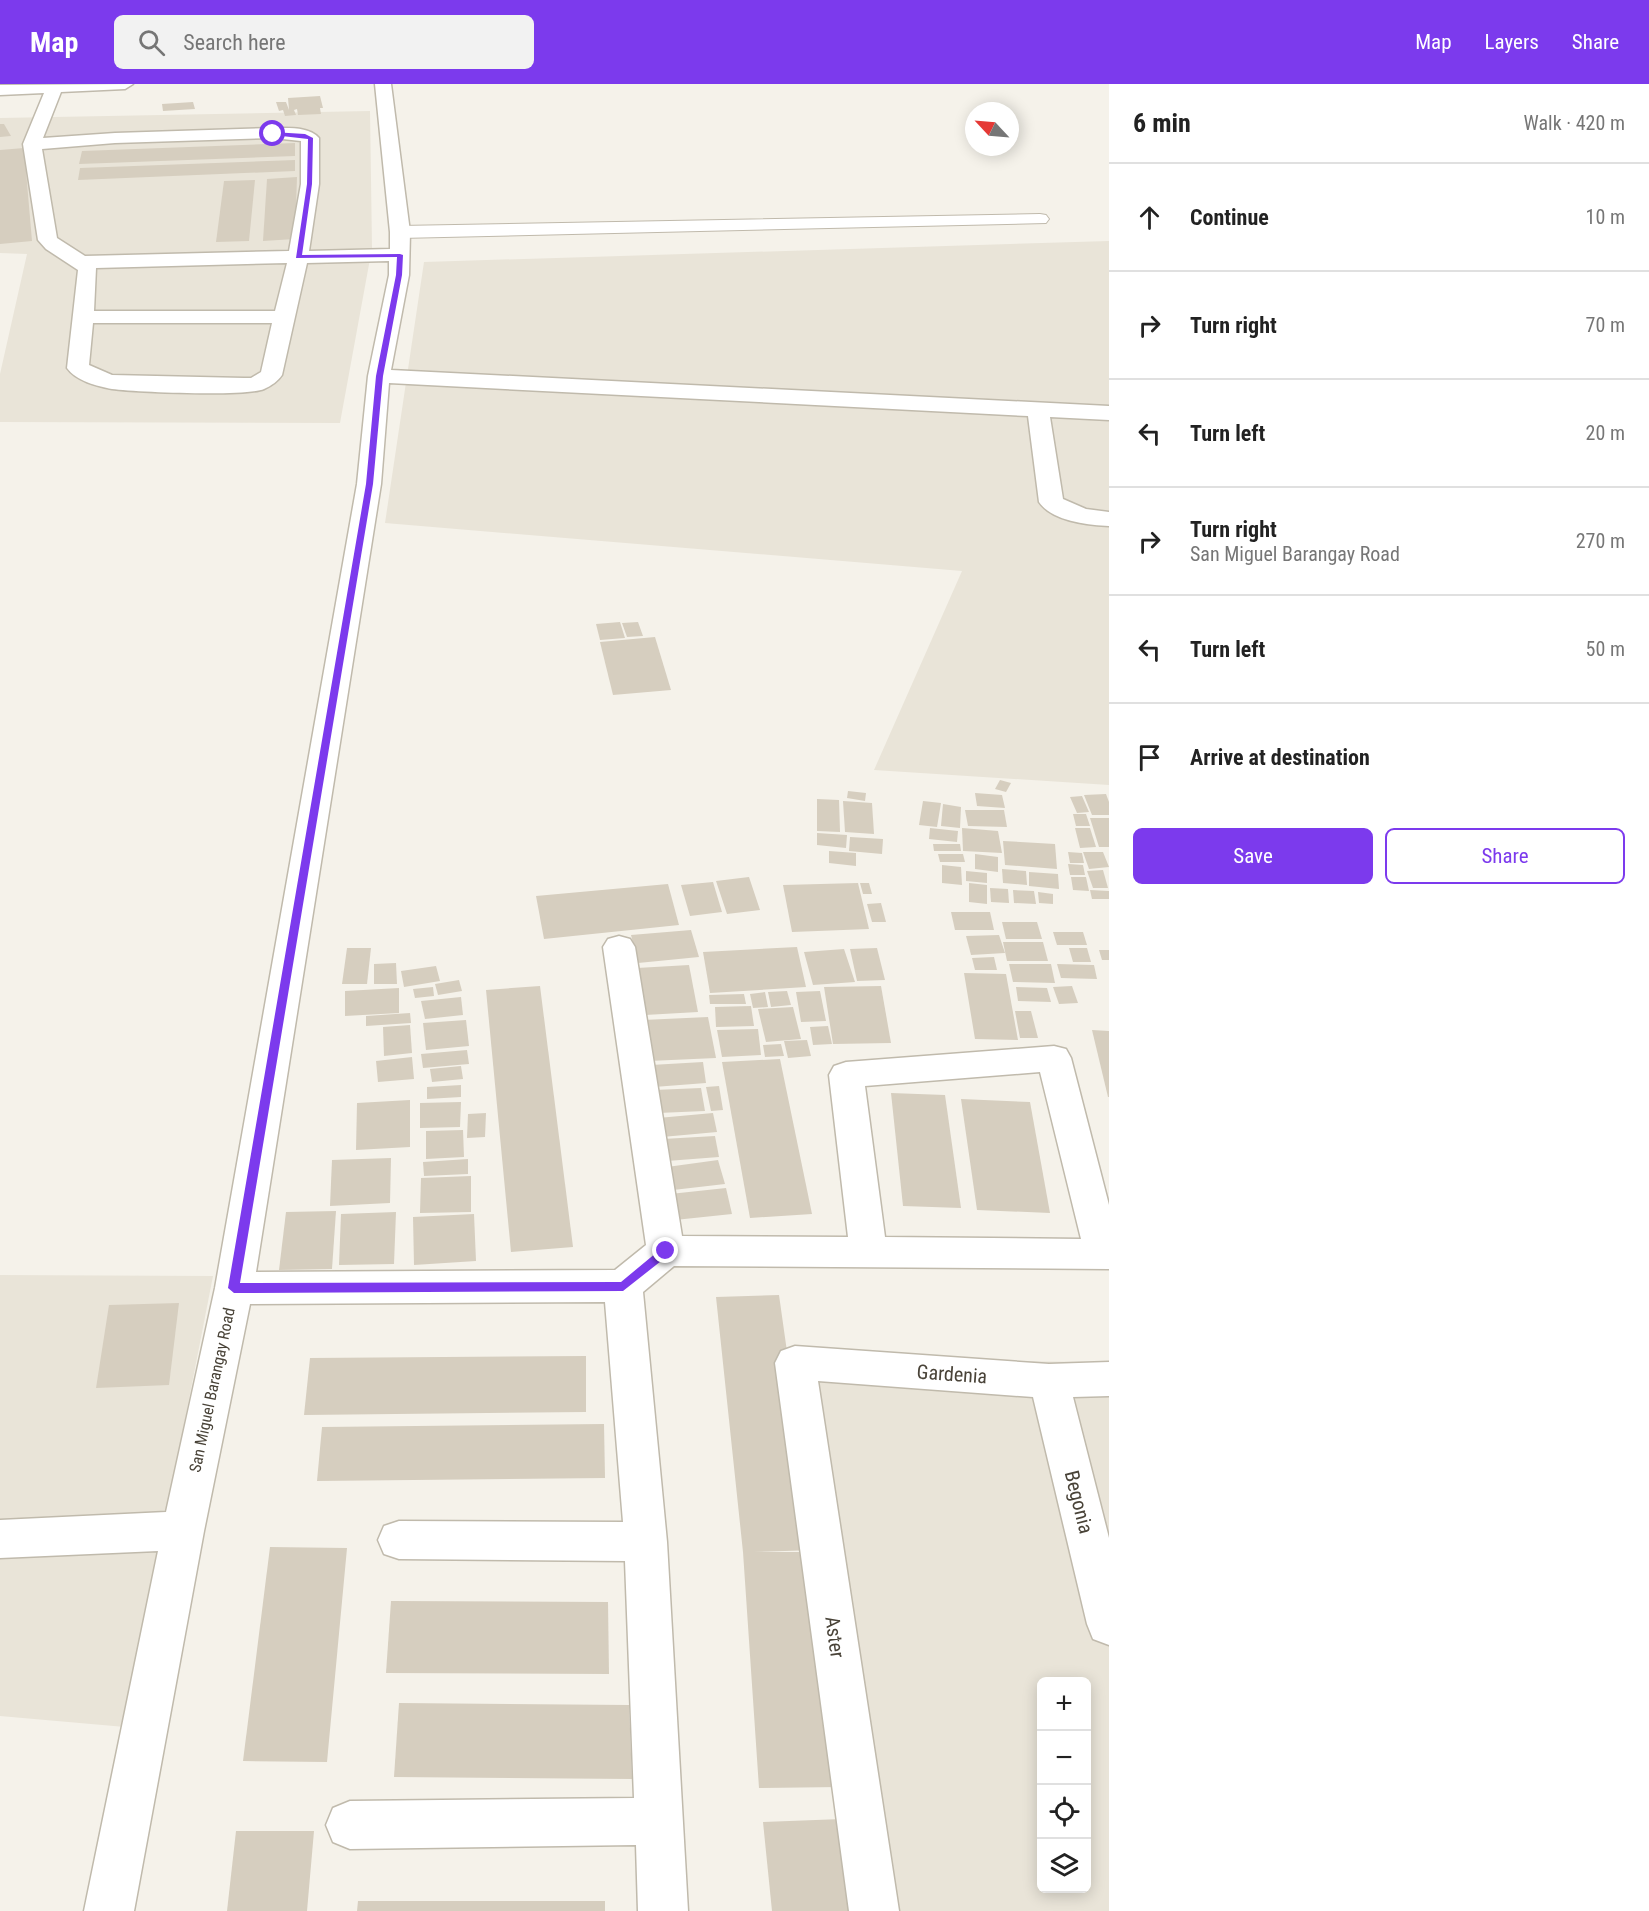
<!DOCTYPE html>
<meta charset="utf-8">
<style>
body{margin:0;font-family:"Roboto Condensed",sans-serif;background:#f2f2f2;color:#222}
.controls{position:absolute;right:18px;bottom:18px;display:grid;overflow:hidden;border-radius:9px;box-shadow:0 3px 15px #0003}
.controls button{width:54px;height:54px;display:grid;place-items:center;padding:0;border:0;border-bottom:2px solid #e0e0e0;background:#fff;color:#222;font:30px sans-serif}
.compass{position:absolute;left:965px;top:18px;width:54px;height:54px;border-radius:50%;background:#fff;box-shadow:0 3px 15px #0003;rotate:296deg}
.stop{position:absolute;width:18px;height:18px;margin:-14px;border:4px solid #7c3aed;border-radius:50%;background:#fff}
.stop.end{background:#7c3aed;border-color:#fff;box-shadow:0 2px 6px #0008}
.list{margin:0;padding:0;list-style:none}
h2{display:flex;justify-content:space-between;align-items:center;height:78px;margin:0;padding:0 24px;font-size:26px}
h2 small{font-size:20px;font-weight:400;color:#767676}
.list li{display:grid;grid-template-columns:39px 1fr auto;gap:18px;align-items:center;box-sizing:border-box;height:108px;padding:0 24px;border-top:2px solid #e0e0e0}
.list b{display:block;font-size:22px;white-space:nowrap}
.list p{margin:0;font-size:20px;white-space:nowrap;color:#767676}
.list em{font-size:20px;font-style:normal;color:#767676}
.actions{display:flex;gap:12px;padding:18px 24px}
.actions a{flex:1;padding:14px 0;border:2px solid #7c3aed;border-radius:9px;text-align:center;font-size:21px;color:#7c3aed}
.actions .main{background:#7c3aed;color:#fff}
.icon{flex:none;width:33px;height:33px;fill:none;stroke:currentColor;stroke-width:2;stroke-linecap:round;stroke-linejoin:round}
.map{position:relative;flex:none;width:1109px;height:1827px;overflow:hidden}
header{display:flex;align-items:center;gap:36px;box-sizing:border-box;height:84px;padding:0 30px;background:#7c3aed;color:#fff}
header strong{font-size:28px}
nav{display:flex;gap:33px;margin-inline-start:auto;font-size:21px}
.search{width:420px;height:54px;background:#f2f2f2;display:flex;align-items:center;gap:15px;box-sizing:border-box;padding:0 21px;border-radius:9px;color:#767676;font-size:22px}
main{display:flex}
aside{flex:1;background:#fff}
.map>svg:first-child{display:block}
.residential{fill:#e9e4d8;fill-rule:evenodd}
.building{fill:#d6cebf}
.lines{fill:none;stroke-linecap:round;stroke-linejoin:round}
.lane-casing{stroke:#c0baac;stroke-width:2}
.street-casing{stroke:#c0baac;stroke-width:3}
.lane{fill:#fff;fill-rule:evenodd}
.street{fill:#fff;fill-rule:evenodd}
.route{fill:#7c3aed}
.labels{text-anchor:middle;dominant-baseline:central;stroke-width:5;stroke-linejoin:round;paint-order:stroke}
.street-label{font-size:16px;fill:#494338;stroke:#fff}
.near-street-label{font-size:20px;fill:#494338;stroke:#fff}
</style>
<header>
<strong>Map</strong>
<div class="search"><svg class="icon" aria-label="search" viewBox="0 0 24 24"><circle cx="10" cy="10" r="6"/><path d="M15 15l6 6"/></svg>Search here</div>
<nav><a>Map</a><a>Layers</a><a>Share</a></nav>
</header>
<main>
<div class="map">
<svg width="1109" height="1827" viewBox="0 0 1109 1827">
<rect width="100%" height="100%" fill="#f5f2ea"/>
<g class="residential">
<polygon points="370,27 372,164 340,339 0,338 0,290 27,170 0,169 0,34"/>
<polygon points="1109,157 1109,701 874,686 962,487 385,439 424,178"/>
<polygon points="0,1191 213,1192 125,1643 0,1632"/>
<path d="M 814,1276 L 1109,1278 L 1109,1827 L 870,1827 ZM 1042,1598 L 1086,1598 L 1086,1804 L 1042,1804 Z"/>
</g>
<g class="building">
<polygon points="320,12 323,24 320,24 321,30 298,31 297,25 294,26 296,31 285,32 283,26 279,27 276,18 286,18 289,26 288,14"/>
<polygon points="193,18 195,25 163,27 162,20"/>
<polygon points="0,40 4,40 11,52 0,53"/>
<polygon points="295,59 295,72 79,80 82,67"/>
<polygon points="24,64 32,157 0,160 0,66"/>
<polygon points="295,76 295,87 78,96 80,84"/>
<polygon points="297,93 295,155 263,157 267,95"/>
<polygon points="255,96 249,157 216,158 224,97"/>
<polygon points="620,538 625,554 600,556 596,540"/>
<polygon points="638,538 643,552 627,553 622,539"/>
<polygon points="655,553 671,606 613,611 600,558"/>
<polygon points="1000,696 1011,699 1006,708 995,705"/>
<polygon points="848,707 866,709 865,717 847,714"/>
<polygon points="975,709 1002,711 1005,724 977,722"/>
<polygon points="1106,710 1109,718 1109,731 1092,731 1084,711"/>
<polygon points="1082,712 1089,728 1077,729 1070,713"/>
<polygon points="817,715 839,716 840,748 817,747"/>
<polygon points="843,717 872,719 874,750 845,748"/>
<polygon points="923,717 941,719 937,743 919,741"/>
<polygon points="943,720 961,723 960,744 941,742"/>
<polygon points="965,726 1004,726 1007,743 968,742"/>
<polygon points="1073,730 1086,730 1090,742 1076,742"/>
<polygon points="1090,734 1109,734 1109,763 1099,763"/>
<polygon points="930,744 958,747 957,758 929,755"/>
<polygon points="962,744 998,747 1002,769 963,767"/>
<polygon points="1075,744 1090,744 1096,763 1080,764"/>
<polygon points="817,749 847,751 846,764 817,761"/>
<polygon points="850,753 883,755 882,770 849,767"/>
<polygon points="1003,757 1055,760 1057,785 1005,781"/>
<polygon points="933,760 960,760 961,767 934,767"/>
<polygon points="829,767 856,769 856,782 829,779"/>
<polygon points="1068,768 1082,769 1084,779 1070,779"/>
<polygon points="1083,768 1103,768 1109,783 1089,785"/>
<polygon points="938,770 963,770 965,778 940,778"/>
<polygon points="975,770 998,773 998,788 975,785"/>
<polygon points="1068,780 1083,781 1085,791 1070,791"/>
<polygon points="942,781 961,783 962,801 942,799"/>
<polygon points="1002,785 1026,787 1027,801 1003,799"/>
<polygon points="1103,786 1108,804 1093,804 1087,787"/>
<polygon points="966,787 987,789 987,799 966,797"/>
<polygon points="1029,788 1058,790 1059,805 1029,802"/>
<polygon points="749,793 760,826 727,830 716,797"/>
<polygon points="1071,793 1086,793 1089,807 1073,806"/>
<polygon points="713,798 722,828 690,832 681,801"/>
<polygon points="858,799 869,845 792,848 783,801"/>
<polygon points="860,799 869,799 872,810 863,810"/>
<polygon points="969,799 987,801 987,820 969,818"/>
<polygon points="668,800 679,841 544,855 536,812"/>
<polygon points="990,804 1008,805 1009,819 991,818"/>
<polygon points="1013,806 1034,807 1036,820 1014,819"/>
<polygon points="1090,806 1109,807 1109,815 1092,815"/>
<polygon points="1038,808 1053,810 1053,820 1039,819"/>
<polygon points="881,819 886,838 872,838 867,820"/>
<polygon points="951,828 990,828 994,846 955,846"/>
<polygon points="1002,838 1037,838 1042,855 1006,855"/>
<polygon points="691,846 699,873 638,879 631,851"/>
<polygon points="1053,848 1083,848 1087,861 1057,861"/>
<polygon points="999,851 1005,869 971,871 966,852"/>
<polygon points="1003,858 1043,858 1048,877 1007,877"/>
<polygon points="797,863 806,903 710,909 703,868"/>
<polygon points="347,864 371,864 367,900 342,900"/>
<polygon points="877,864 885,896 857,897 850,865"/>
<polygon points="1069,864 1087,864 1091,878 1073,878"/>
<polygon points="844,865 855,898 813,901 804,868"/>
<polygon points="1099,866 1109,866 1109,876 1102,876"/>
<polygon points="994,873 997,886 975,886 972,874"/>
<polygon points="396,879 397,900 374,900 374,880"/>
<polygon points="1009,880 1051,880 1055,899 1013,898"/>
<polygon points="1057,880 1094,881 1097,895 1061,894"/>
<polygon points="689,881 698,928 645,931 637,884"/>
<polygon points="436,882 440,897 404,903 401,887"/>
<polygon points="964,889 1006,890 1018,956 975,955"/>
<polygon points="459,896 462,907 438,911 435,900"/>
<polygon points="540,902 573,1163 511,1168 486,906"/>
<polygon points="881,902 891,959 833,960 824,903"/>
<polygon points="1072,902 1078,919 1059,920 1053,903"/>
<polygon points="433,903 434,912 415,914 413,905"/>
<polygon points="1016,903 1047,904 1051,918 1018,917"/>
<polygon points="399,904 399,929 345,932 345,907"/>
<polygon points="787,907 791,921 771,923 768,908"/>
<polygon points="820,907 826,937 801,938 796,908"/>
<polygon points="765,908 768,923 753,924 750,910"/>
<polygon points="744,910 746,920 710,920 709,911"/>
<polygon points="461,913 463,931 425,935 421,917"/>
<polygon points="751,922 754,942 716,943 715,923"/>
<polygon points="793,923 801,955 766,958 758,925"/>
<polygon points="1015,927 1031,927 1038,954 1020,954"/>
<polygon points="410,929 411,939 366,942 366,932"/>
<polygon points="708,933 716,974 649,977 643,936"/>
<polygon points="466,936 469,962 426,966 423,939"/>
<polygon points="410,941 412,969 384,972 383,943"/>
<polygon points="828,942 832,960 813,961 810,943"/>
<polygon points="758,945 761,971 722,973 717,946"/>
<polygon points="1092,946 1109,947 1109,1013 1108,1013"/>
<polygon points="807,956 811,972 788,974 784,957"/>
<polygon points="781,960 784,972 765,973 763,961"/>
<polygon points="467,966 469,980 423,984 421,970"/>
<polygon points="412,973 414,995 378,998 376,977"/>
<polygon points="780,975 812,1130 750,1134 722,978"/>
<polygon points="703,978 706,999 654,1003 651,981"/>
<polygon points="461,982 463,995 432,998 430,985"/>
<polygon points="461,1001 461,1013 427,1015 427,1003"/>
<polygon points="719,1002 723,1026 711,1027 706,1003"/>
<polygon points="701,1004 705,1027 658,1029 654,1006"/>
<polygon points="891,1009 945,1011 961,1124 903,1122"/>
<polygon points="961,1015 1030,1018 1050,1129 977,1126"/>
<polygon points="410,1016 410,1063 356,1066 357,1019"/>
<polygon points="461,1018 460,1043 420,1044 420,1019"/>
<polygon points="486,1029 485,1053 467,1054 468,1030"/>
<polygon points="713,1029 717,1048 662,1053 658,1034"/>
<polygon points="463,1046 464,1073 426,1075 426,1047"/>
<polygon points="715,1052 719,1073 667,1077 663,1055"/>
<polygon points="391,1074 390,1119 330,1122 332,1076"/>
<polygon points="468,1075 468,1090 424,1092 423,1078"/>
<polygon points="718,1076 725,1100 673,1106 667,1083"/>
<polygon points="471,1092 471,1128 420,1129 421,1094"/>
<polygon points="726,1104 732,1130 675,1136 670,1110"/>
<polygon points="336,1127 332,1185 279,1186 286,1128"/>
<polygon points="396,1128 394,1180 339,1181 341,1130"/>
<polygon points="474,1130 476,1177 414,1181 413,1133"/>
<polygon points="779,1211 815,1466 754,1468 815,1468 840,1703 759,1704 743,1468 716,1213"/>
<polygon points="179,1219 169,1301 96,1304 109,1221"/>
<polygon points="586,1272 586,1328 304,1331 310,1274"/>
<polygon points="604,1340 605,1394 317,1397 322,1343"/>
<polygon points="270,1463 347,1464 327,1678 243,1677"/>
<polygon points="391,1517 608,1518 609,1590 386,1589"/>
<polygon points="399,1619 629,1621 632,1695 394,1693"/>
<polygon points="842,1735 855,1827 772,1827 763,1738"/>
<polygon points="236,1747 314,1747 307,1827 227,1827"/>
<polygon points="358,1817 605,1817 605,1827 357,1827"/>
</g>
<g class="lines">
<g class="lane-casing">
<polygon id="lane" points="1040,130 1046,131 1049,135 1046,139 400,154 393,152 391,148 393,144 400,142"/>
</g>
<g class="street-casing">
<g id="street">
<path d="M 133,0 L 125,5 L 61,8 L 43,54 L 115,49 L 273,44 C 287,44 309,42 319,54 L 319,100 L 309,167 L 390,165 L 390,148 L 375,0 L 391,0 L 410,148 L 409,191 L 391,286 L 1109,322 L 1109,336 L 1050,333 L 1063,415 L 1086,425 L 1109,428 L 1109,442 C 1087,441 1052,437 1039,418 L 1028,332 L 389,299 L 381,400 L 256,1188 L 615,1186 L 646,1161 L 603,863 L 608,855 L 619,852 L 630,855 L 635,863 L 682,1152 L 848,1153 L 829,991 L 834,982 L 846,978 L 1054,962 L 1066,965 L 1071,974 L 1109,1121 L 1109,1185 L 674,1182 L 643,1208 L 667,1458 L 688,1827 L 638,1827 L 636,1761 L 350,1765 L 333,1758 L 326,1741 L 333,1724 L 350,1717 L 634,1714 L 625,1477 L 399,1475 L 384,1470 L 378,1456 L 384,1442 L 399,1437 L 623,1438 L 605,1218 L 250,1220 L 204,1447 L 134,1827 L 84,1827 L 158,1467 L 0,1474 L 0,1436 L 166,1428 L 215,1204 L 357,400 L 368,292 L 389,191 L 389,177 L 307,179 L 282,291 C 278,297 271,302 264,305 C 245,313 136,308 112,305 C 97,302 76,297 67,284 L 78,186 L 46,165 L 38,156 L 23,60 L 44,9 L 0,11 L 0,1 ZM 273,54 L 301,57 L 301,100 L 289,167 L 85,172 L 57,154 L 42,65 L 115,59 ZM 287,179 L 275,227 L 94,227 L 96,184 ZM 93,239 L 272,239 L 261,288 L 251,294 L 244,294 L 112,291 L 89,281 ZM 1040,988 L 1081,1155 L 885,1153 L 865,1002 Z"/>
<polygon points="795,1262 1049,1280 1109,1278 1109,1312 1073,1313 1109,1454 1109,1561 1093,1555 1087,1540 1033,1313 818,1297 899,1827 849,1827 775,1279 781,1267"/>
</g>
</g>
<use href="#lane" class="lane"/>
<use href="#street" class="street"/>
</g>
<polygon class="route" points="272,48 305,50 313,54 312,100 302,171 400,170 403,171 402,191 383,292 373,400 240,1199 621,1198 662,1164 670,1164 670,1170 623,1207 234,1209 228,1204 366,400 376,292 396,191 397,173 296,174 307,100 308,55 273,51"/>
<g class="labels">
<g class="street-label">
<text transform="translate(212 1306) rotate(-78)">San Miguel Barangay Road</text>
</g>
<g class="near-street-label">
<text transform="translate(952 1290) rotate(4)">Gardenia</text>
<text transform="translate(1079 1418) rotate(76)">Begonia</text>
<text transform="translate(835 1553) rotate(82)">Aster</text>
</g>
</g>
</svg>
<div class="controls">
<button>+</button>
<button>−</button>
<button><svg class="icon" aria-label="locate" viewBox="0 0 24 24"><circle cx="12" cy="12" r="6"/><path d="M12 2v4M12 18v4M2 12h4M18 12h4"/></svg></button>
<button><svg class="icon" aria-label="layers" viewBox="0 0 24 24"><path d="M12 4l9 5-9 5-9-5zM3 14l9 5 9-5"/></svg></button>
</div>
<svg class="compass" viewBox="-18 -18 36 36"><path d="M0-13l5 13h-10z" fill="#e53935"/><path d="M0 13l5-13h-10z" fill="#767676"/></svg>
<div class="stop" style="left:273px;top:50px"></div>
<div class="stop end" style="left:666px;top:1167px"></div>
</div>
<aside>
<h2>6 min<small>Walk · 420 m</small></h2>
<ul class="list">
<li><svg class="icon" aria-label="ahead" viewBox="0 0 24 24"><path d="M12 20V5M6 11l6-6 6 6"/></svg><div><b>Continue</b></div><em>10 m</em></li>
<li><svg class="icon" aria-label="right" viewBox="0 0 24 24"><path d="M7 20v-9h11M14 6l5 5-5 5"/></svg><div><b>Turn right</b></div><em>70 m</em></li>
<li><svg class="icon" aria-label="left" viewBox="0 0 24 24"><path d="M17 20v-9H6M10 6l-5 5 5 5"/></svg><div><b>Turn left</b></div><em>20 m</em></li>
<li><svg class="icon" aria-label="right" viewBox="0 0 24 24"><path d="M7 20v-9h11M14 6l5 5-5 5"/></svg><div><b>Turn right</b><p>San Miguel Barangay Road</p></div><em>270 m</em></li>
<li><svg class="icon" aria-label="left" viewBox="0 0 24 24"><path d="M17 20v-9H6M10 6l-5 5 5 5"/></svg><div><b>Turn left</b></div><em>50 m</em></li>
<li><svg class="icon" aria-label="arrive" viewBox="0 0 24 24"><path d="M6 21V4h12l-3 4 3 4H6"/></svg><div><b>Arrive at destination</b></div></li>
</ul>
<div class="actions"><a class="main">Save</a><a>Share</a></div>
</aside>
</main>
